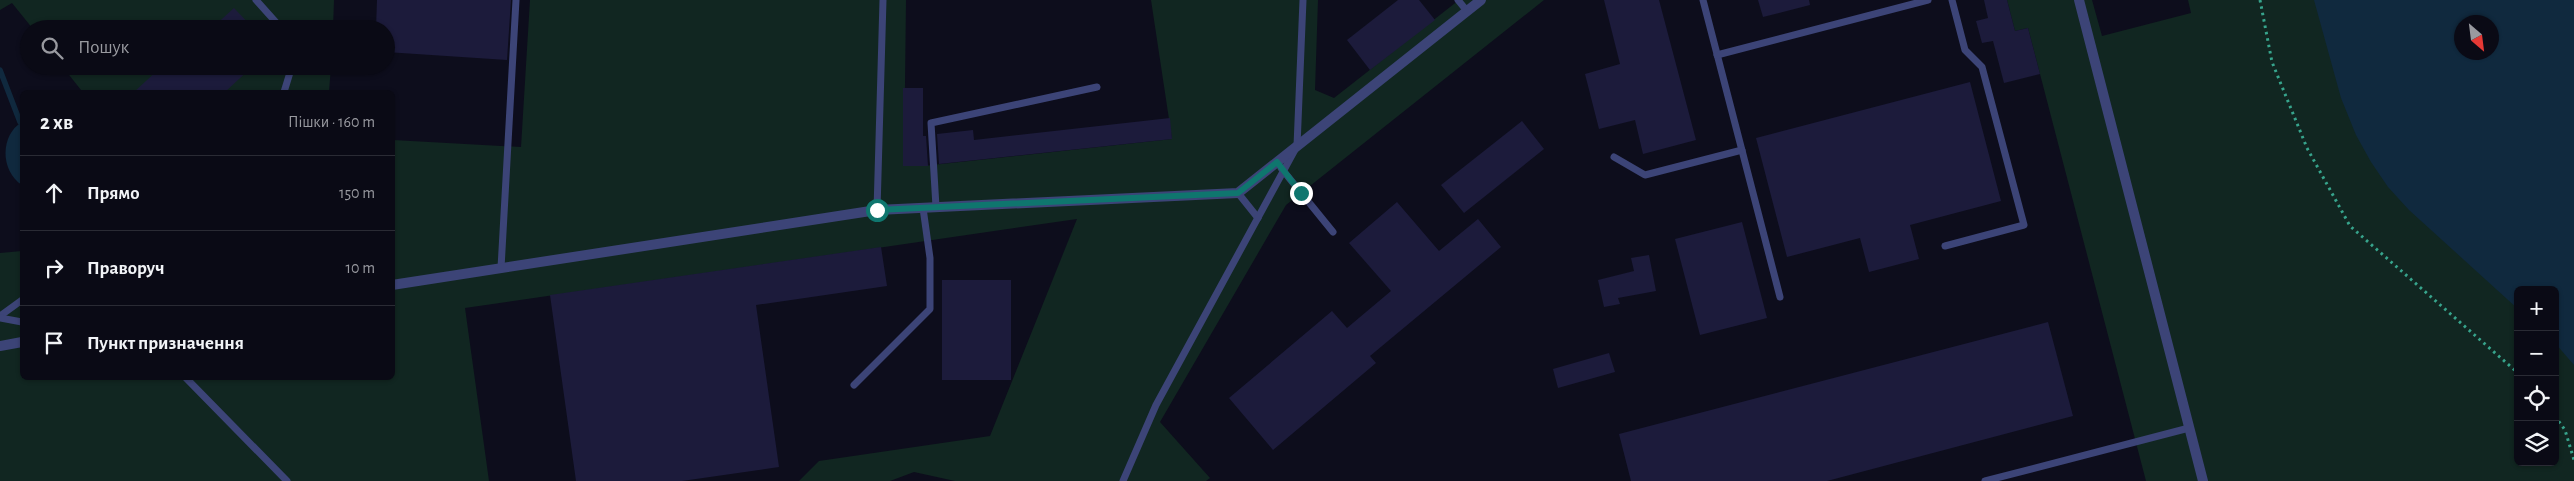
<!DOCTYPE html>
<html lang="uk">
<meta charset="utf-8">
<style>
body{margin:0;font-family:"Alegreya Sans",sans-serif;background:#181822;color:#f1f3f6}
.controls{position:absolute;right:15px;bottom:15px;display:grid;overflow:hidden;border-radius:8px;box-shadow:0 1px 4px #0004}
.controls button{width:45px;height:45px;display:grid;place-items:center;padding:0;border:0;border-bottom:1px solid #2a2b34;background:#0a0a15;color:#f1f3f6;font:25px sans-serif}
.compass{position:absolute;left:2454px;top:15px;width:45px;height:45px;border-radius:50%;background:#0a0a15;box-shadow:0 1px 4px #0004;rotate:152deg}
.stop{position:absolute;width:15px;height:15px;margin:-11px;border:4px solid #0f766e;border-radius:50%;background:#fff}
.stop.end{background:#0f766e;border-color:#fff;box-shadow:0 1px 5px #0008}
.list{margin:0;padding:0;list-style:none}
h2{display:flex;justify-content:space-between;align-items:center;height:65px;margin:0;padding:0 20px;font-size:21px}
h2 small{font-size:16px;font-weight:400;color:#999aa0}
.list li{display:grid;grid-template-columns:32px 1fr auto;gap:15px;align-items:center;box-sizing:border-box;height:75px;padding:0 20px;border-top:1px solid #2a2b34}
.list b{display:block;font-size:19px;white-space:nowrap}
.list em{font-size:16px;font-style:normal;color:#999aa0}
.icon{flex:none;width:28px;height:28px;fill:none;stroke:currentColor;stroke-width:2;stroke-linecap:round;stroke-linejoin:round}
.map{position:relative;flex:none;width:2574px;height:481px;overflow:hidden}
.search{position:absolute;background:#0a0a15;box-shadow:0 1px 4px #0004;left:20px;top:20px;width:375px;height:55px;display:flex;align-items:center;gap:12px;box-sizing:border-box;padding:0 18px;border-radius:28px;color:#999aa0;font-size:19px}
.panel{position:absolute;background:#0a0a15;box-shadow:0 1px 4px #0004;left:20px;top:90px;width:375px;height:290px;border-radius:8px}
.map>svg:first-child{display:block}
.green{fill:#112621;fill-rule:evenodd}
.water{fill:#10293e;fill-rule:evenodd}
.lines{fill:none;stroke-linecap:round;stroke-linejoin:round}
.stream{stroke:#10293e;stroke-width:5.5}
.building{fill:#1c1b3b}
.path{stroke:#37a48c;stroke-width:3;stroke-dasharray:2.5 4;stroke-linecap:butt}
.lane{stroke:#3c4477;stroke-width:7}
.street{stroke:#3c4477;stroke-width:10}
.route{stroke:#0f766e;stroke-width:6}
</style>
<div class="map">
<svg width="2574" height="481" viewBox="0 0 2574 481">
<rect width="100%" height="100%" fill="#0d0d1c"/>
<g class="green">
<polygon points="0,0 334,0 333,29 33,29 12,3 0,10"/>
<polygon points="530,0 906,0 904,166 923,166 1172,139 1151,0 1318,0 1315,90 1334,98 1459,0 1544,0 1286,205 1160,422 1210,478 1206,481 955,481 914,472 890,481 799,481 819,461 990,436 1077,219 465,308 489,481 0,481 0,253 22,251 22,378 392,378 393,140 521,147"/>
<path d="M 2007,0 L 2092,0 L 2102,36 L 2191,13 L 2188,0 L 2574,0 L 2574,481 L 2146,481 L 2028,28 L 2015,31 ZM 2462,22 L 2492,22 L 2492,52 L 2462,52 ZM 2518,290 L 2555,290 L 2555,462 L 2518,462 Z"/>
<polygon points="62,66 331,66 329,92 78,92 81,90"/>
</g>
<g class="water">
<path d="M 2314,0 L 2574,0 L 2574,365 L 2555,343 L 2555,290 L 2518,290 L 2518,309 L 2409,210 L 2388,187 L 2371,162 L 2356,135 L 2341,98 ZM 2462,22 L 2492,22 L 2492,52 L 2462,52 Z"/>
<path d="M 22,122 L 22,185 C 0,171 0,135 22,122 Z"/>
</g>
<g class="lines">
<polyline class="stream" points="0,70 20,122"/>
</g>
<g class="building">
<polygon points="377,0 511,0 507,60 386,52 386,29 376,29"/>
<polygon points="1398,0 1419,0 1435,20 1370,70 1347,40"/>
<polygon points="1604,0 1659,0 1696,140 1643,154 1635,120 1599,129 1585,74 1620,64"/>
<polygon points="1758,0 1809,0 1810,5 1763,17"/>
<polygon points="1984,0 2007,0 2015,31 2028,28 2040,74 2004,83 1993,41 1982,43 1976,21 1988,18"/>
<polygon points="234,8 254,29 211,29"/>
<polygon points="171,66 253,66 225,92 134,92 159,69 163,73"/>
<polygon points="1970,82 2001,201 1910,225 1919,259 1869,272 1860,238 1787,257 1756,138"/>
<polygon points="903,88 923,88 923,136 926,136 928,166 903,166"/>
<polygon points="1170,118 1172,139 939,164 937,134 973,130 974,140"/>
<polygon points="1522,121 1544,149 1464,213 1441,185"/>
<polygon points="1397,202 1439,251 1478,219 1501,247 1370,356 1376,363 1273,450 1229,398 1332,311 1347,328 1391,291 1349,243"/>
<polygon points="1742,222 1767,318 1700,335 1675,239"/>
<polygon points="881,247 887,286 756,305 779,467 682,481 576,481 550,295"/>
<polygon points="1649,255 1656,291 1618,298 1620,304 1604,307 1598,280 1634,271 1631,258"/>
<rect x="942" y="280" width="69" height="100"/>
<polygon points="2048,322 2073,416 1827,481 1631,481 1619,434"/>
<polygon points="1609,353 1615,372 1558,388 1553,369"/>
</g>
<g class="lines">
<g class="path">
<polyline points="2260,0 2272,62 2307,148 2350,226 2518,373"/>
<polyline points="2555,416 2565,430 2574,460"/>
</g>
<g class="lane">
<polyline points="256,0 282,29"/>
<polyline points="1458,0 1467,11"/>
<polyline points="1703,0 1780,297"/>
<polyline points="1717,55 1928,0"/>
<polyline points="284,92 292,66"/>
<polyline points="1614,157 1645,175 1742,150"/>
<polyline points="1281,168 1333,232"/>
<polyline points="1238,193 1258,218"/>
<polyline points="936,207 931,123 1097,87"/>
<polyline points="877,210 883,0"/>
<polyline points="1945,246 2024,225 1982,67 1965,50 1952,0"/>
<polyline points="501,268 516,0"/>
<polyline points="0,316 22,300"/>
<polyline points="0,318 22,322"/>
<polyline points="186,378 287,481"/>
<polyline points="854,385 930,309 930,258 923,208"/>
<polyline points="1123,481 1156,405 1297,146 1303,0"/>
<polyline points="1985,481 2189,428"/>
</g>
<g class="street">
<polyline points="2079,0 2203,481"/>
<polyline points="392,285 877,210 1238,193 1481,0"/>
<polyline points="0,346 22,342"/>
</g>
</g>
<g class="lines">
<polyline class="route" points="877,210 1238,193 1277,162 1301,193"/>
</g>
</svg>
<div class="controls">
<button>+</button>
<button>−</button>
<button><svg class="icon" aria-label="locate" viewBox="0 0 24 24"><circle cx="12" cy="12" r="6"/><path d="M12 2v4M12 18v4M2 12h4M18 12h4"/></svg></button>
<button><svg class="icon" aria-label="layers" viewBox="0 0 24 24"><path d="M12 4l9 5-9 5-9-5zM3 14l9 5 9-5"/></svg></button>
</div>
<svg class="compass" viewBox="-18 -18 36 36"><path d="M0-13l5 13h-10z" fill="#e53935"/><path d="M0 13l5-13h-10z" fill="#999aa0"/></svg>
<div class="stop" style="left:877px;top:210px"></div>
<div class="stop end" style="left:1301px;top:193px"></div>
<div class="search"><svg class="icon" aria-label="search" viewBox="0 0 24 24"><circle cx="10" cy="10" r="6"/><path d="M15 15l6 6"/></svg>Пошук</div>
<section class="panel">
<h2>2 хв<small>Пішки · 160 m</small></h2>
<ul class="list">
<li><svg class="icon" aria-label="ahead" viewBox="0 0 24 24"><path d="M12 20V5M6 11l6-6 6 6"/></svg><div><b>Прямо</b></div><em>150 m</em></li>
<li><svg class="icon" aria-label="right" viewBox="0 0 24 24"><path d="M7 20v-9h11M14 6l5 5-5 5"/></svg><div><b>Праворуч</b></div><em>10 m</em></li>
<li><svg class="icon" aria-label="arrive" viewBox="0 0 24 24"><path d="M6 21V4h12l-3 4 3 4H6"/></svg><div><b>Пункт призначення</b></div></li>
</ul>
</section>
</div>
